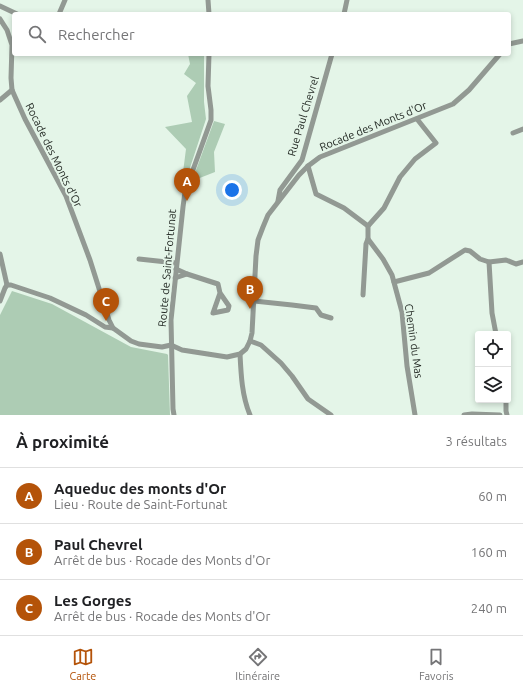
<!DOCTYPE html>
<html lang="fr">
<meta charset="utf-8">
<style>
body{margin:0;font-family:Ubuntu,sans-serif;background:#f6f6f6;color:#202124}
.controls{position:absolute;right:12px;bottom:12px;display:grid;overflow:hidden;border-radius:4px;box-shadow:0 2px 6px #0003}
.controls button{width:36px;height:36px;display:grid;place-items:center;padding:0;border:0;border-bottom:1px solid #e0e0e0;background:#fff;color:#202124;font:20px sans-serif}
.you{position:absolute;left:232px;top:190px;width:14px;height:14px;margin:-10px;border:3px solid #fff;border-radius:50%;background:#1a73e8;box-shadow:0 0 0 6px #1a73e833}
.badge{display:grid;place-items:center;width:26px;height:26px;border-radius:50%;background:#b45309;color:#fff;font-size:13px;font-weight:700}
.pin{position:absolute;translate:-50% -33px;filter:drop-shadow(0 1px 2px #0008)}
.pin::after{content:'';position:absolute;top:21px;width:14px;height:12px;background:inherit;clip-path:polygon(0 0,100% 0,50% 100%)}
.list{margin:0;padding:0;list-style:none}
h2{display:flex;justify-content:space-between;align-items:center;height:52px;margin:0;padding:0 16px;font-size:17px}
h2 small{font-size:13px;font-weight:400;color:#757577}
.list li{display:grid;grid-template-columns:26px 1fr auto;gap:12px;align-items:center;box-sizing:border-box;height:56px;padding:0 16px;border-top:1px solid #e0e0e0}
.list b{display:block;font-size:15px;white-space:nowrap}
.list p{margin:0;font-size:13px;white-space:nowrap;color:#757577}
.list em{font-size:13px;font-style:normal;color:#757577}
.icon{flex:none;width:22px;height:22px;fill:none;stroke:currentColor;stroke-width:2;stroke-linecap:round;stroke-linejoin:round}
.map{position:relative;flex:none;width:523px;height:415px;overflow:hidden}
.search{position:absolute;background:#fff;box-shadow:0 2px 6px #0003;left:12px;right:12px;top:12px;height:44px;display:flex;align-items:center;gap:10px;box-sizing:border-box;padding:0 14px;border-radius:4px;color:#757577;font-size:15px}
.sheet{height:220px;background:#fff}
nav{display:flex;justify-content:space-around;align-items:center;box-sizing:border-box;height:56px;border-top:1px solid #e0e0e0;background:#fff;font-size:11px;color:#757577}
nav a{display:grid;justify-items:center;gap:2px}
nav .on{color:#b45309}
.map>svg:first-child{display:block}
.green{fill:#adccb4}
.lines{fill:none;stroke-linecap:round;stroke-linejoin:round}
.minor{stroke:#929993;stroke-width:5}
.labels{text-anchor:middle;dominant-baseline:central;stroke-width:4;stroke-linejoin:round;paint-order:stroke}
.street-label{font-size:11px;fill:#1d231e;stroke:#e4f5e8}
</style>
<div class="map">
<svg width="523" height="415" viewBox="0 0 523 415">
<rect width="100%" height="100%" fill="#e4f5e8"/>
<g class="green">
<polygon points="188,54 204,54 204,102 206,119 186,180 182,180 186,149 165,127 192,122 187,96 196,83 184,74 190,64"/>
<polygon points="214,121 225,124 214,152 215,172 192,181"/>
<polygon points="12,291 52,304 131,347 167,354 168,355 170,415 0,415 0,315"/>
</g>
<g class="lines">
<g class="minor">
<polyline points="208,0 209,14"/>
<polyline points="0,6 17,14"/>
<polyline points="59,14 65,0"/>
<polyline points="344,14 347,0"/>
<polyline points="0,19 7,30 12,45 11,78 12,90 25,119 66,196 90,260 109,320 113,328 131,341 139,344 162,347 171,345 182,350 227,357 240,354 246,349 250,341 252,333 256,256 258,240 263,227 268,215 299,175 308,166 320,157 453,104 469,90 500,54"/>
<polyline points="509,44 523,41"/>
<polyline points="0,100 12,90"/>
<polyline points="513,133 523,129"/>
<polyline points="308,166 316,194 344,208 368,226"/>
<polyline points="278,201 280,190 302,160 332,54"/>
<polyline points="0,254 7,285"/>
<polyline points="139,259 176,263"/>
<polyline points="489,262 492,313 496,334"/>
<polyline points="176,269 187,274 218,284 220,293 213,313 228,310 229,306 220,293"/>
<polyline points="175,278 187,274"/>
<polyline points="394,282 429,273 465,250 470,251 480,259 489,262 506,260 516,264 523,262"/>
<polyline points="363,295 366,244 368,239"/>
<polyline points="0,301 5,288 7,285 11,285 50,298 86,315 105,327 113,328"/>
<polyline points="253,301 292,305 316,308 321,315 331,318"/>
<polyline points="250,341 261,345 281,363 292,376 308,399 331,415"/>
<path d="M 240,354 C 241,375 242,396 250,415"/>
<polyline points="506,400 506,411 507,415"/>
<polyline points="174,415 173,409 171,320 183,207 185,192 211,120 211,110 208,86 209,54"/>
<polyline points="415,415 407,366 402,312 392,275 383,259 368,239 368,226 384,208 400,177 415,159 436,143 417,119"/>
<polyline points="464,415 472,414 500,415"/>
</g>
</g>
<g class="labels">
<g class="street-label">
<text transform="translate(303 116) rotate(-73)">Rue Paul Chevrel</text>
<text transform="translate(373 126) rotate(-22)">Rocade des Monts d'Or</text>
<text transform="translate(54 155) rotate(64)">Rocade des Monts d'Or</text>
<text transform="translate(167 268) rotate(-85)">Route de Saint-Fortunat</text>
<text transform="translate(414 341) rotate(82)">Chemin du Mas</text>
</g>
</g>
</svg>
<div class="controls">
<button><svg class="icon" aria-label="locate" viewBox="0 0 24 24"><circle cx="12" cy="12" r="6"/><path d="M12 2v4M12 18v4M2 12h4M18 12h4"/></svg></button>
<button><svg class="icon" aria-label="layers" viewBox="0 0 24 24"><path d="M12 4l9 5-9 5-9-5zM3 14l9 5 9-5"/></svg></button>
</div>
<div class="you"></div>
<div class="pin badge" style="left:187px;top:201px">A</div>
<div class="pin badge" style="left:250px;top:309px">B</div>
<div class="pin badge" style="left:106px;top:321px">C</div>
<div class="search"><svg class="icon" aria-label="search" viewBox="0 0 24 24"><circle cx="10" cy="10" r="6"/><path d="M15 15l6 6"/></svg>Rechercher</div>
</div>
<section class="sheet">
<h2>À proximité<small>3 résultats</small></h2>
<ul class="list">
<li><span class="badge">A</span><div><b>Aqueduc des monts d'Or</b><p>Lieu · Route de Saint-Fortunat</p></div><em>60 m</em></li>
<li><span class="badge">B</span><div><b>Paul Chevrel</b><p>Arrêt de bus · Rocade des Monts d'Or</p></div><em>160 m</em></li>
<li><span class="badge">C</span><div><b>Les Gorges</b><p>Arrêt de bus · Rocade des Monts d'Or</p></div><em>240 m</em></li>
</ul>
</section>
<nav>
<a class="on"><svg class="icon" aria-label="map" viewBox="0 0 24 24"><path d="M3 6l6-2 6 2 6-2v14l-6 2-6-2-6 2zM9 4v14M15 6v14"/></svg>Carte</a>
<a><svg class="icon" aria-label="directions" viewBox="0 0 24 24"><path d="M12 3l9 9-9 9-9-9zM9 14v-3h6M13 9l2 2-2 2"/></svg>Itinéraire</a>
<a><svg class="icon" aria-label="saved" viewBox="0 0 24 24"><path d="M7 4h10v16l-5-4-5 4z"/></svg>Favoris</a>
</nav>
